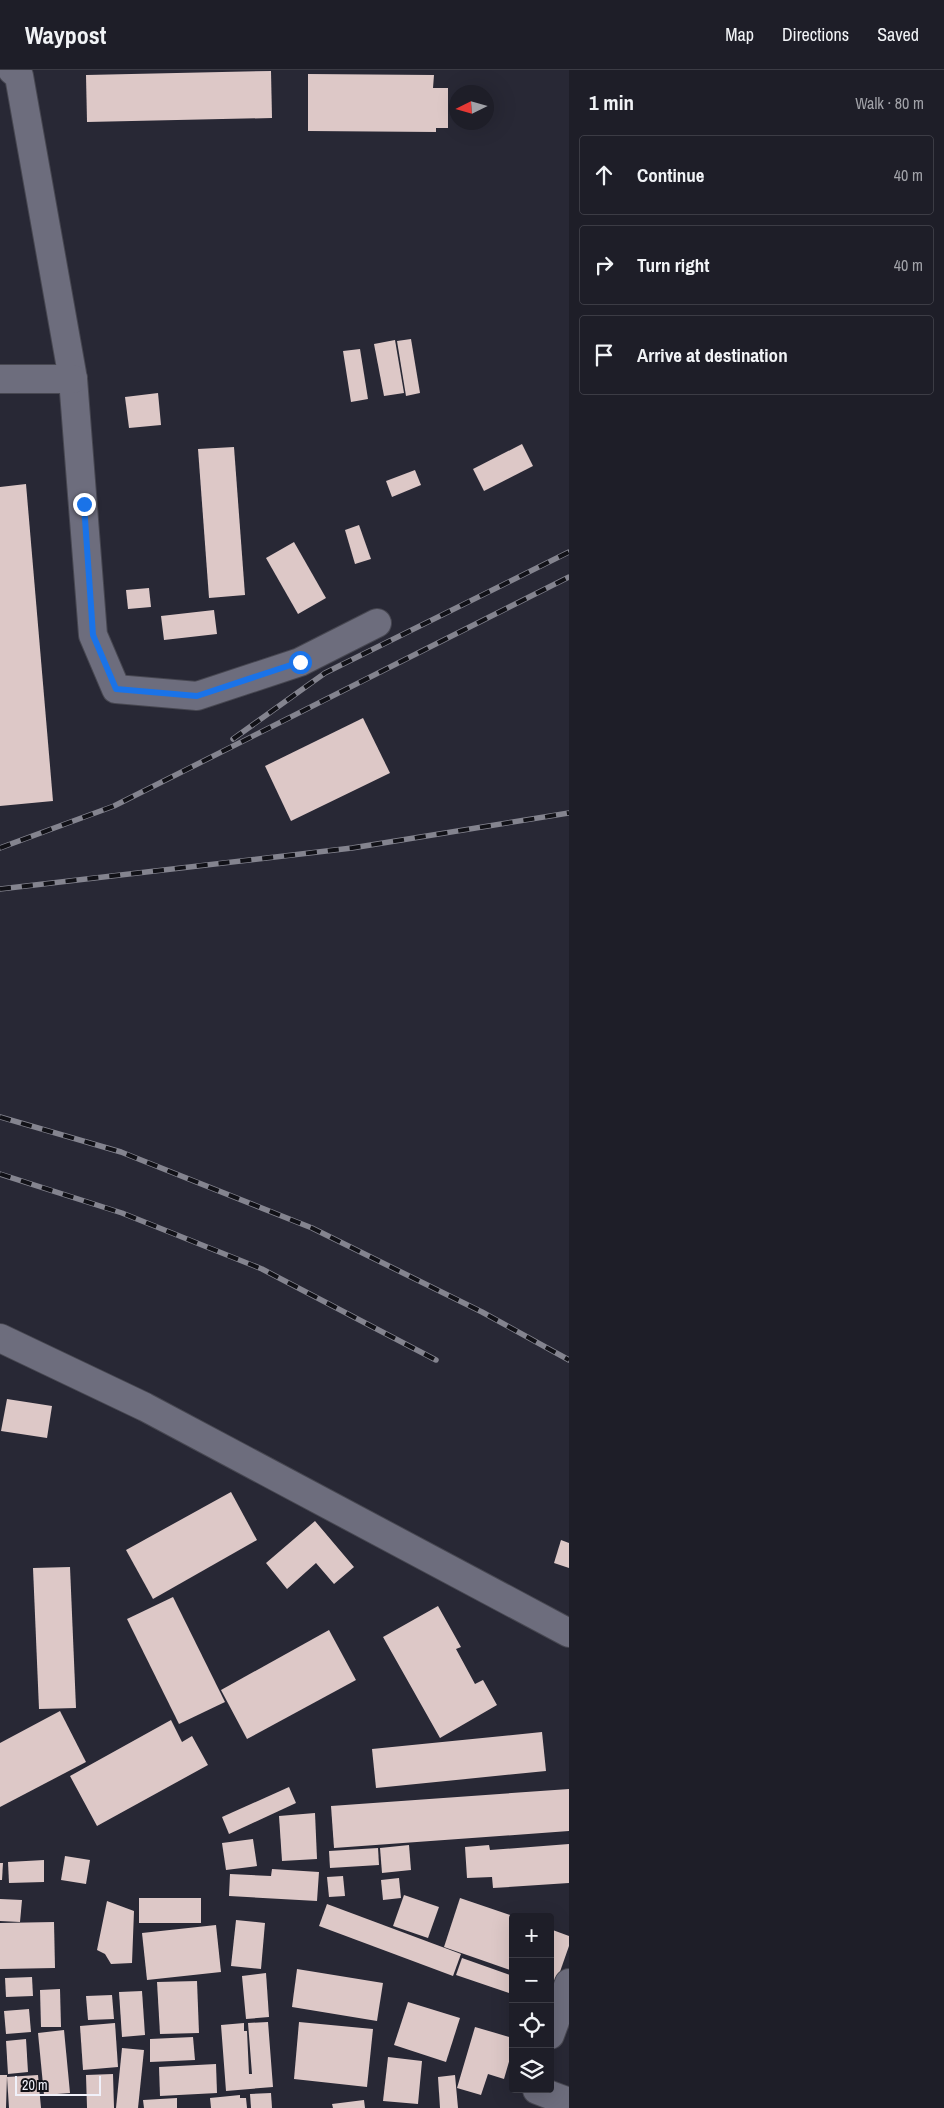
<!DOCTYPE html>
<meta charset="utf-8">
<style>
body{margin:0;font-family:"Archivo Narrow",sans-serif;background:#262730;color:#f1f3f6}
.controls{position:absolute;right:15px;bottom:15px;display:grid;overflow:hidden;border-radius:5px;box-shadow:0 5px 20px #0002}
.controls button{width:45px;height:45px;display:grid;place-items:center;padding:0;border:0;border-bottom:1px solid #3c3c45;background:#1e1e28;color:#f1f3f6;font:25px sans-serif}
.compass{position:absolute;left:449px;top:15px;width:45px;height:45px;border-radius:50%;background:#1e1e28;box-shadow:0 5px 20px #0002;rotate:265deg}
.scale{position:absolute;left:15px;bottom:12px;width:86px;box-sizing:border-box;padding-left:5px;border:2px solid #f1f1fa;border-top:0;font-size:14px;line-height:18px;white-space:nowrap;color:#f1f1fa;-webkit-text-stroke:4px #111117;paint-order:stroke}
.stop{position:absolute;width:15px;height:15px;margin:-11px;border:4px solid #1a73e8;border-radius:50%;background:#fff}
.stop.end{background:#1a73e8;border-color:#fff;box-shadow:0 1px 5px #0008}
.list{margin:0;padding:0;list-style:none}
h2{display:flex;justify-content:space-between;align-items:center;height:65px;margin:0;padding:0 20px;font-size:21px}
h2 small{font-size:16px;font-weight:400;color:#a1a2a8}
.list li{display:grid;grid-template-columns:32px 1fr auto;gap:15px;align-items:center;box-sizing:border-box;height:80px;margin:0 10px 10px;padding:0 10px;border:1px solid #3c3c45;border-radius:5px}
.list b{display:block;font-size:19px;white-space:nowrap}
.list em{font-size:16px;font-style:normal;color:#a1a2a8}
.icon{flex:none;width:28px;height:28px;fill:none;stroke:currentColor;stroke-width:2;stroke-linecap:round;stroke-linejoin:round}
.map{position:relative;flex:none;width:569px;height:2038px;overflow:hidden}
header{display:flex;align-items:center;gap:30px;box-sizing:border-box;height:70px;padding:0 25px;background:#1e1e28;border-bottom:1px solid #3c3c45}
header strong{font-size:24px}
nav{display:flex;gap:28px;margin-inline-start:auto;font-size:18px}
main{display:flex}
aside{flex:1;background:#1e1e28}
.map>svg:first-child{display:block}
.building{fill:#ddc8c7}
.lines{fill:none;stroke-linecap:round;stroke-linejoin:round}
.minor-casing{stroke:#474751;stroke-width:30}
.minor{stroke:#6d6d7d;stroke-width:28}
.rail-casing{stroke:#84848f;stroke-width:5.5}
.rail{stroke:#111117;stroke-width:4;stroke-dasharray:11;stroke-linecap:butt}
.route{stroke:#1a73e8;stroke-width:6}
</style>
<header>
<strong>Waypost</strong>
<nav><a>Map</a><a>Directions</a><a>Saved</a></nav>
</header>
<main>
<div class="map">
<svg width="569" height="2038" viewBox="0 0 569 2038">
<rect width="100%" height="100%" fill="#282835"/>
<g class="building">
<polygon points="271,1 272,48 87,52 86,5"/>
<polygon points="308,4 434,5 433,18 448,18 448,58 436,58 436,62 308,61"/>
<polygon points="411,269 420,323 406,326 397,271"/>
<polygon points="395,270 404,323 384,326 374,274"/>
<polygon points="360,279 368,329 351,332 343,281"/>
<polygon points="158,323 161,355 129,358 125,327"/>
<polygon points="522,374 533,396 484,421 473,399"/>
<polygon points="234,377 245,525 209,528 198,379"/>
<polygon points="415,400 421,415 392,427 386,411"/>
<polygon points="26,414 53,731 0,736 0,417"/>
<polygon points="359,455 371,489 355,494 345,460"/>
<polygon points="294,472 326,528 298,544 266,488"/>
<polygon points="149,518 151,537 128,539 126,520"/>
<polygon points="214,540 217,564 164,570 161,546"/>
<polygon points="363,648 390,703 291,751 265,696"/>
<polygon points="7,1329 52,1336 47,1368 1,1361"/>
<polygon points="231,1422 257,1470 153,1529 126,1480"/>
<polygon points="315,1451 354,1497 334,1514 316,1493 287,1519 266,1493"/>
<polygon points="561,1470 569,1473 569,1498 554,1493"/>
<polygon points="70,1497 76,1638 39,1639 33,1498"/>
<polygon points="173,1527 225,1632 179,1654 127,1549"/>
<polygon points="438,1536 461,1577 456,1579 475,1614 483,1610 497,1635 440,1668 383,1567"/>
<polygon points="329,1560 356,1610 247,1669 221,1620"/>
<polygon points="60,1641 86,1692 0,1737 0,1673"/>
<polygon points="171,1650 182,1672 192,1666 208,1695 97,1756 70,1706"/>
<polygon points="542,1662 546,1701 376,1718 372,1679"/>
<polygon points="289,1717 296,1733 229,1764 222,1747"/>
<polygon points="569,1719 569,1761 334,1778 331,1736"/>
<polygon points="315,1743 317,1789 282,1791 279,1746"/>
<polygon points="253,1769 257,1796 226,1800 222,1773"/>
<polygon points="569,1774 569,1813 493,1818 492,1807 467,1808 465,1777 489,1775 490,1780"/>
<polygon points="409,1775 411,1800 382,1803 380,1778"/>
<polygon points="378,1778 379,1795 330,1798 329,1781"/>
<polygon points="65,1786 90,1790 86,1814 61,1810"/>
<polygon points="44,1790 44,1812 9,1813 8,1792"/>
<polygon points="0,1793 3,1793 2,1810 0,1810"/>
<polygon points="272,1799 319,1802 317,1831 229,1826 230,1804 271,1806"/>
<polygon points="343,1806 345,1826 329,1827 327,1807"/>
<polygon points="399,1808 401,1828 383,1830 381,1810"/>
<polygon points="404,1825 439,1837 428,1868 393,1856"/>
<rect x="139" y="1828" width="62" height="25"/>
<polygon points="460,1828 513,1846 513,1901 444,1877"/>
<polygon points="0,1829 22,1830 20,1852 0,1851"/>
<polygon points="107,1831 134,1841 132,1893 111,1894 105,1884 97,1880"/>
<polygon points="327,1834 461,1884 453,1906 319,1856"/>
<polygon points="236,1850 265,1853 261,1899 231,1896"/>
<polygon points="54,1852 55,1898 0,1899 0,1853"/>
<polygon points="216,1855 221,1902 147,1910 142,1863"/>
<polygon points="550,1859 569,1866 569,1876 555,1916 550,1914"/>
<polygon points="462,1888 513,1906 513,1913 509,1923 456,1905"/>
<polygon points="297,1899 383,1913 377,1951 292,1937"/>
<polygon points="266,1903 269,1947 246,1949 242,1906"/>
<polygon points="32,1907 33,1926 6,1927 5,1908"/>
<polygon points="197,1911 199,1963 160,1964 157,1912"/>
<polygon points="60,1919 61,1957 41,1957 40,1920"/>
<polygon points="142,1921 145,1965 122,1967 119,1922"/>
<polygon points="112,1925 114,1949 88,1950 86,1926"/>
<polygon points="408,1932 460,1948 446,1992 394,1975"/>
<polygon points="29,1939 31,1962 6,1964 4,1941"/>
<polygon points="268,1952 273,2017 226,2021 221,1955 244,1953 244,1961 247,1961 249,2004 252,2004 248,1953"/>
<polygon points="299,1952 373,1959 367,2017 294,2009"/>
<polygon points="115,1953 118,1997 83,2000 80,1956"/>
<polygon points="475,1957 513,1968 513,1978 504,2009 488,2004 481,2025 457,2018"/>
<polygon points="64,1960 70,2023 44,2025 38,1963"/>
<polygon points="193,1967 195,1990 150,1992 150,1969"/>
<polygon points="26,1969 28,2002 8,2004 6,1971"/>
<polygon points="122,1978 144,1980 138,2038 116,2038"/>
<polygon points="388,1987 422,1991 418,2034 383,2031"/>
<polygon points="216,1994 217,2023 160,2026 159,1997"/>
<polygon points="113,2004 114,2038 87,2038 86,2005"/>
<polygon points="0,2005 7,2005 6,2038 0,2038"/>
<polygon points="38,2005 41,2038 9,2038 7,2007"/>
<polygon points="455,2005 458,2038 440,2038 438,2007"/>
<polygon points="271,2023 272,2038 251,2038 250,2024"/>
<polygon points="240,2025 240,2028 246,2028 247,2038 211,2038 210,2028"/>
<polygon points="177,2028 177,2038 144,2038 143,2030"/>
<polygon points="364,2030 365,2038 333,2038 332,2034"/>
</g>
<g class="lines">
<g class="minor-casing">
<g id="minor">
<polyline points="12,0 19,6 73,309 93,565 116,619 197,626 300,592 377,553"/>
<polyline points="0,309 73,309"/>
<polyline points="0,1268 145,1337 569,1563"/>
<polyline points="550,1965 569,1913"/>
<polyline points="537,2020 569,2032"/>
</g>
</g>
<use href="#minor" class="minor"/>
<g class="rail-casing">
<g id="rail">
<polyline points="233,669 325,603 569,482"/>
<polyline points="0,778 114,736 569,507"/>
<polyline points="0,819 352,778 569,743"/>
<polyline points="0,1047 121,1082 312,1158 482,1242 569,1290"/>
<polyline points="0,1104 122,1143 262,1199 436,1290"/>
</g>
</g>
<use href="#rail" class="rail"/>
</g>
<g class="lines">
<polyline class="route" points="84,434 93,565 116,619 197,626 300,592"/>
</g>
</svg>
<div class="controls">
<button>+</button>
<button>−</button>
<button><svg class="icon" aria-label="locate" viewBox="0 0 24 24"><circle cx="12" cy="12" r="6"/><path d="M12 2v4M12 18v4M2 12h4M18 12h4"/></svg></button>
<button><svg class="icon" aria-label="layers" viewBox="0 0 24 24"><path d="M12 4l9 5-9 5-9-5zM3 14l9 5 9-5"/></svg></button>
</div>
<svg class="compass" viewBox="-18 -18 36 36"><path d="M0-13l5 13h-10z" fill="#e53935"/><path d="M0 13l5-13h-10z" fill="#a1a2a8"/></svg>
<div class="scale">20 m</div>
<div class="stop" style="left:300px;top:592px"></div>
<div class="stop end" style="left:84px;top:434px"></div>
</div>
<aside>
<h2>1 min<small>Walk · 80 m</small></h2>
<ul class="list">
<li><svg class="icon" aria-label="ahead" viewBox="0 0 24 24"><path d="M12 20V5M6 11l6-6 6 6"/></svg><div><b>Continue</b></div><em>40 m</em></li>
<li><svg class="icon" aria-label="right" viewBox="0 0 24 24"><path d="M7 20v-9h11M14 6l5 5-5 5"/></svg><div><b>Turn right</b></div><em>40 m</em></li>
<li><svg class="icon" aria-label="arrive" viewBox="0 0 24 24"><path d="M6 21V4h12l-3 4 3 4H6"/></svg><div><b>Arrive at destination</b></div></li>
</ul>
</aside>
</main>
